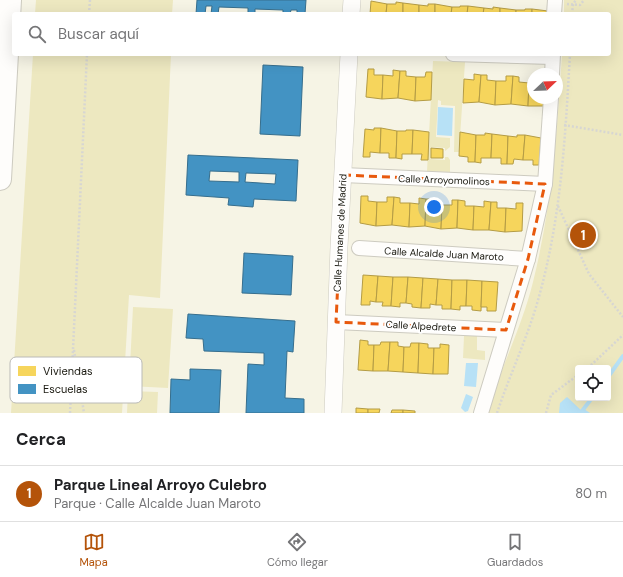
<!DOCTYPE html>
<html lang="es">
<meta charset="utf-8">
<style>
body{margin:0;font-family:"DM Sans",sans-serif;background:#f6f6f6;color:#202124}
.controls{position:absolute;right:12px;bottom:12px;display:grid;overflow:hidden;border-radius:4px;box-shadow:0 4px 16px #0002}
.controls button{width:36px;height:36px;display:grid;place-items:center;padding:0;border:0;border-bottom:1px solid #e0e0e0;background:#fff;color:#202124;font:20px sans-serif}
.compass{position:absolute;left:527px;top:68px;width:36px;height:36px;border-radius:50%;background:#fff;box-shadow:0 4px 16px #0002;rotate:67deg}
.you{position:absolute;left:434px;top:207px;width:14px;height:14px;margin:-10px;border:3px solid #fff;border-radius:50%;background:#1a73e8;box-shadow:0 0 0 6px #1a73e833}
.badge{display:grid;place-items:center;width:26px;height:26px;border-radius:50%;background:#b45309;color:#fff;font-size:13px;font-weight:700}
.pin{position:absolute;translate:-50% -50%;border:2px solid #fff;box-shadow:0 1px 4px #0006}
.list{margin:0;padding:0;list-style:none}
h2{display:flex;justify-content:space-between;align-items:center;height:52px;margin:0;padding:0 16px;font-size:17px}
h2 small{font-size:13px;font-weight:400;color:#757577}
.list li{display:grid;grid-template-columns:26px 1fr auto;gap:12px;align-items:center;box-sizing:border-box;height:56px;padding:0 16px;border-top:1px solid #e0e0e0}
.list b{display:block;font-size:15px;white-space:nowrap}
.list p{margin:0;font-size:13px;white-space:nowrap;color:#757577}
.list em{font-size:13px;font-style:normal;color:#757577}
.icon{flex:none;width:22px;height:22px;fill:none;stroke:currentColor;stroke-width:2;stroke-linecap:round;stroke-linejoin:round}
.map{position:relative;flex:none;width:623px;height:413px;overflow:hidden}
.search{position:absolute;background:#fff;box-shadow:0 4px 16px #0002;left:12px;right:12px;top:12px;height:44px;display:flex;align-items:center;gap:10px;box-sizing:border-box;padding:0 14px;border-radius:4px;color:#757577;font-size:15px}
.sheet{height:108px;background:#fff}
nav{display:flex;justify-content:space-around;align-items:center;box-sizing:border-box;height:56px;border-top:1px solid #e0e0e0;background:#fff;font-size:11px;color:#757577}
nav a{display:grid;justify-items:center;gap:2px}
nav .on{color:#b45309}
.map>svg:first-child{display:block}
.green{fill:#ede8c0;fill-rule:evenodd}
.water{fill:#b7e1f6}
.homes{fill:#f6d55c;stroke:#b49c45}
.schools{fill:#4393c3;stroke:#366e8d;fill-rule:evenodd}
.lines{fill:none;stroke-linecap:round;stroke-linejoin:round}
.stream{stroke:#b7e1f6;stroke-width:4}
.minor-casing{stroke:#cdcbc0;stroke-width:16}
.tertiary-casing{stroke:#cdcbc0;stroke-width:18}
.motorway-casing{stroke:#cdcbc0;stroke-width:24}
.path{stroke:#d7d6d2;stroke-width:2.5;stroke-dasharray:2 2;stroke-linecap:butt}
.minor{stroke:#fefdfb;stroke-width:14}
.tertiary{stroke:#fefdfb;stroke-width:17}
.motorway{stroke:#fefdfb;stroke-width:22}
.marked{fill:none;stroke:#e8590c;stroke-width:3;stroke-dasharray:8 5;stroke-linejoin:round}
.labels{text-anchor:middle;dominant-baseline:central;stroke-width:4;stroke-linejoin:round;paint-order:stroke}
.street-label{font-size:10px;fill:#19180f;stroke:#fff}
.key{fill:#fff;stroke:#babab7;stroke-width:1}
.key-label{font-size:11px;fill:#19180f}
</style>
<div class="map">
<svg width="623" height="413" viewBox="0 0 623 413">
<rect width="100%" height="100%" fill="#f6f4e5"/>
<g class="green">
<polygon points="36,0 173,0 172,14 35,14"/>
<path d="M 564,0 L 623,0 L 623,413 L 488,413 C 500,368 522,327 533,282 C 552,206 557,131 562,54 L 609,54 L 609,14 L 564,14 ZM 578,368 L 608,368 L 608,398 L 578,398 Z"/>
<polygon points="33,54 171,54 160,298 129,295 122,413 11,413"/>
<polygon points="433,61 465,62 459,152 454,152 455,106 441,105 441,101 438,100 436,137 450,138 450,147 445,151 445,148 431,147 431,159 445,160 445,157 448,157 450,160 450,172 427,171"/>
<polygon points="133,307 173,309 168,388 129,386"/>
<polygon points="464,336 477,336 477,350 485,351 485,360 463,358"/>
<polygon points="128,391 158,392 157,413 127,413"/>
</g>
<g class="water">
<polygon points="438,107 453,108 452,136 437,135"/>
<polygon points="466,363 478,363 476,387 464,386"/>
<polygon points="466,394 473,397 468,411 465,412 461,408"/>
<polygon points="567,397 582,411 584,409 590,413 598,413 559,413 560,403"/>
</g>
<g class="homes">
<polygon points="371,1 387,4 386,14 370,14"/>
<polygon points="396,2 403,3 403,14 386,14 387,4 396,4"/>
<polygon points="403,3 419,5 419,14 403,14"/>
<polygon points="428,4 435,4 435,14 419,14 419,5 428,6"/>
<polygon points="435,4 452,7 451,14 435,14"/>
<polygon points="460,6 468,6 467,14 451,14 452,7 460,7"/>
<polygon points="468,6 484,8 483,14 467,14"/>
<polygon points="493,7 500,8 500,14 483,14 484,8 493,9"/>
<polygon points="500,8 516,10 516,14 500,14"/>
<polygon points="525,9 532,9 532,14 516,14 516,10 525,10"/>
<polygon points="532,9 548,11 548,14 532,14"/>
<polygon points="368,69 374,69 374,75 383,75 382,99 366,97"/>
<polygon points="393,70 400,71 398,98 382,99 383,75 393,76"/>
<polygon points="400,71 406,71 406,76 416,77 415,101 398,98"/>
<polygon points="426,72 432,72 431,100 415,101 416,77 425,77"/>
<polygon points="474,74 481,75 479,102 463,103 464,79 474,80"/>
<polygon points="481,75 487,75 487,80 496,81 495,105 479,102"/>
<polygon points="506,76 513,76 511,104 495,105 496,81 506,81"/>
<polygon points="513,76 519,77 519,82 529,83 528,106 511,104"/>
<polygon points="533,82 533,98 544,98 544,106 528,106 529,83"/>
<polygon points="374,128 381,128 380,153 370,152 370,157 363,157 365,129 374,130"/>
<polygon points="381,128 397,131 396,158 389,158 389,153 380,153"/>
<polygon points="406,130 413,130 412,154 402,154 402,159 396,158 397,131 406,131"/>
<polygon points="413,130 429,132 428,160 421,160 422,154 412,154"/>
<polygon points="460,132 476,135 475,162 468,162 468,157 459,156"/>
<polygon points="485,133 492,134 491,158 481,158 481,163 475,162 476,135 485,135"/>
<polygon points="492,134 508,136 507,164 501,164 501,158 491,158"/>
<polygon points="517,135 525,135 523,160 514,159 513,164 507,164 508,136 517,137"/>
<polygon points="525,135 541,138 539,165 533,165 533,160 523,160"/>
<polygon points="431,148 443,149 443,158 431,158"/>
<polygon points="361,196 368,196 368,201 377,202 376,226 360,223"/>
<polygon points="387,197 394,197 392,225 376,226 377,202 387,202"/>
<polygon points="394,197 400,198 400,203 410,203 409,227 392,225"/>
<polygon points="419,198 426,199 425,226 409,227 410,203 419,204"/>
<polygon points="426,199 433,199 432,205 442,205 441,229 425,226"/>
<polygon points="452,200 458,200 457,228 441,229 442,205 452,205"/>
<polygon points="458,200 465,201 465,206 474,206 473,230 457,228"/>
<polygon points="484,201 491,202 489,230 473,230 474,206 484,207"/>
<polygon points="491,202 497,202 497,208 506,208 505,232 489,230"/>
<polygon points="516,203 523,203 522,231 505,232 506,208 516,209"/>
<polygon points="363,275 378,276 376,302 370,301 370,305 361,305"/>
<polygon points="378,276 393,277 391,306 382,306 383,302 376,302"/>
<polygon points="393,277 408,277 406,303 400,303 400,307 391,306"/>
<polygon points="408,277 423,278 421,308 412,307 412,304 406,303"/>
<polygon points="423,278 438,279 436,305 430,304 430,308 421,308"/>
<polygon points="438,279 452,280 451,309 442,309 442,305 436,305"/>
<polygon points="452,280 467,280 466,306 460,306 460,310 451,309"/>
<polygon points="467,280 482,281 481,311 472,310 472,306 466,306"/>
<polygon points="482,281 498,282 496,311 487,311 487,307 481,307"/>
<polygon points="360,340 368,341 368,345 374,345 373,371 358,370"/>
<polygon points="381,342 390,342 388,371 373,371 374,345 380,345"/>
<polygon points="390,342 398,342 398,346 404,347 403,372 388,371"/>
<polygon points="411,343 419,343 418,373 403,372 404,347 410,347"/>
<polygon points="419,343 428,344 428,348 434,348 433,374 418,373"/>
<polygon points="440,344 449,345 448,374 433,374 434,348 440,348"/>
<polygon points="356,408 368,409 368,413 356,413"/>
<polygon points="368,409 380,409 379,413 368,413"/>
<polygon points="392,410 403,410 403,413 391,413"/>
<polygon points="403,410 415,411 415,413 403,413"/>
</g>
<g class="schools">
<polygon points="197,0 306,0 305,14 297,14 297,10 291,10 290,14 283,14 283,10 255,9 255,14 248,14 248,8 219,7 218,14 211,14 212,6 206,6 205,14 196,14"/>
<polygon points="263,65 303,67 300,136 260,134"/>
<path d="M 188,155 L 298,160 L 296,201 L 254,199 L 253,207 L 228,205 L 229,198 L 186,195 ZM 210,171 L 239,172 L 239,182 L 209,181 ZM 246,173 L 276,174 L 275,184 L 245,182 Z"/>
<polygon points="244,253 293,256 291,295 242,293"/>
<polygon points="188,314 295,321 293,352 287,351 285,398 304,399 304,413 246,413 248,364 264,365 264,353 204,351 203,339 186,338"/>
<polygon points="190,369 221,370 219,413 170,413 171,379 190,380"/>
</g>
<g class="lines">
<g class="stream">
<polyline points="608,377 623,356"/>
<polyline points="582,413 582,411 592,398"/>
</g>
<g class="minor-casing">
<g id="minor">
<polyline points="554,14 555,0"/>
<polyline points="453,54 552,57"/>
<polyline points="552,74 553,54"/>
<polyline points="343,175 545,184"/>
<polyline points="359,248 528,259"/>
<polyline points="336,322 506,330"/>
<polyline points="481,413 528,259 545,184 551,98"/>
</g>
</g>
<g class="tertiary-casing">
<g id="tertiary">
<polyline points="351,14 352,0"/>
<polyline points="333,413 339,247 349,54"/>
</g>
</g>
<g class="motorway-casing">
<polyline id="motorway" points="0,179 10,0"/>
</g>
<g class="path">
<polyline points="567,4 580,5 584,0"/>
<polyline points="89,14 90,0"/>
<polyline points="572,14 573,4 576,0"/>
<polyline points="564,125 623,135"/>
<polyline points="558,206 589,274 623,317"/>
<polyline points="74,350 84,413"/>
<polyline points="588,368 623,335"/>
<polyline points="70,413 87,54"/>
<path d="M 497,413 C 509,377 525,343 536,307 C 561,223 565,141 570,54"/>
<polyline points="546,413 551,395 578,375"/>
</g>
<use href="#minor" class="minor"/>
<use href="#tertiary" class="tertiary"/>
<use href="#motorway" class="motorway"/>
</g>
<path class="marked" d="M 343,175 L 545,184 L 528,259 L 506,330 L 336,322 Z"/>
<g class="labels">
<g class="street-label">
<text transform="translate(444 180) rotate(2)">Calle Arroyomolinos</text>
<text transform="translate(340 233) rotate(-87)">Calle Humanes de Madrid</text>
<text transform="translate(444 254) rotate(3)">Calle Alcalde Juan Maroto</text>
<text transform="translate(421 326) rotate(3)">Calle Alpedrete</text>
</g>
</g>
<rect x="10" y="357" width="132" height="46" rx="6" class="key"/>
<rect x="18" y="366" width="18" height="10" fill="#f6d55c"/>
<rect x="18" y="384" width="18" height="10" fill="#4393c3"/>
<g class="key-label">
<text x="43" y="375">Viviendas</text>
<text x="43" y="393">Escuelas</text>
</g>
</svg>
<div class="controls">
<button><svg class="icon" aria-label="locate" viewBox="0 0 24 24"><circle cx="12" cy="12" r="6"/><path d="M12 2v4M12 18v4M2 12h4M18 12h4"/></svg></button>
</div>
<svg class="compass" viewBox="-18 -18 36 36"><path d="M0-13l5 13h-10z" fill="#e53935"/><path d="M0 13l5-13h-10z" fill="#757577"/></svg>
<div class="you"></div>
<div class="pin badge" style="left:583px;top:235px">1</div>
<div class="search"><svg class="icon" aria-label="search" viewBox="0 0 24 24"><circle cx="10" cy="10" r="6"/><path d="M15 15l6 6"/></svg>Buscar aquí</div>
</div>
<section class="sheet">
<h2>Cerca<small></small></h2>
<ul class="list">
<li><span class="badge">1</span><div><b>Parque Lineal Arroyo Culebro</b><p>Parque · Calle Alcalde Juan Maroto</p></div><em>80 m</em></li>
</ul>
</section>
<nav>
<a class="on"><svg class="icon" aria-label="map" viewBox="0 0 24 24"><path d="M3 6l6-2 6 2 6-2v14l-6 2-6-2-6 2zM9 4v14M15 6v14"/></svg>Mapa</a>
<a><svg class="icon" aria-label="directions" viewBox="0 0 24 24"><path d="M12 3l9 9-9 9-9-9zM9 14v-3h6M13 9l2 2-2 2"/></svg>Cómo llegar</a>
<a><svg class="icon" aria-label="saved" viewBox="0 0 24 24"><path d="M7 4h10v16l-5-4-5 4z"/></svg>Guardados</a>
</nav>
